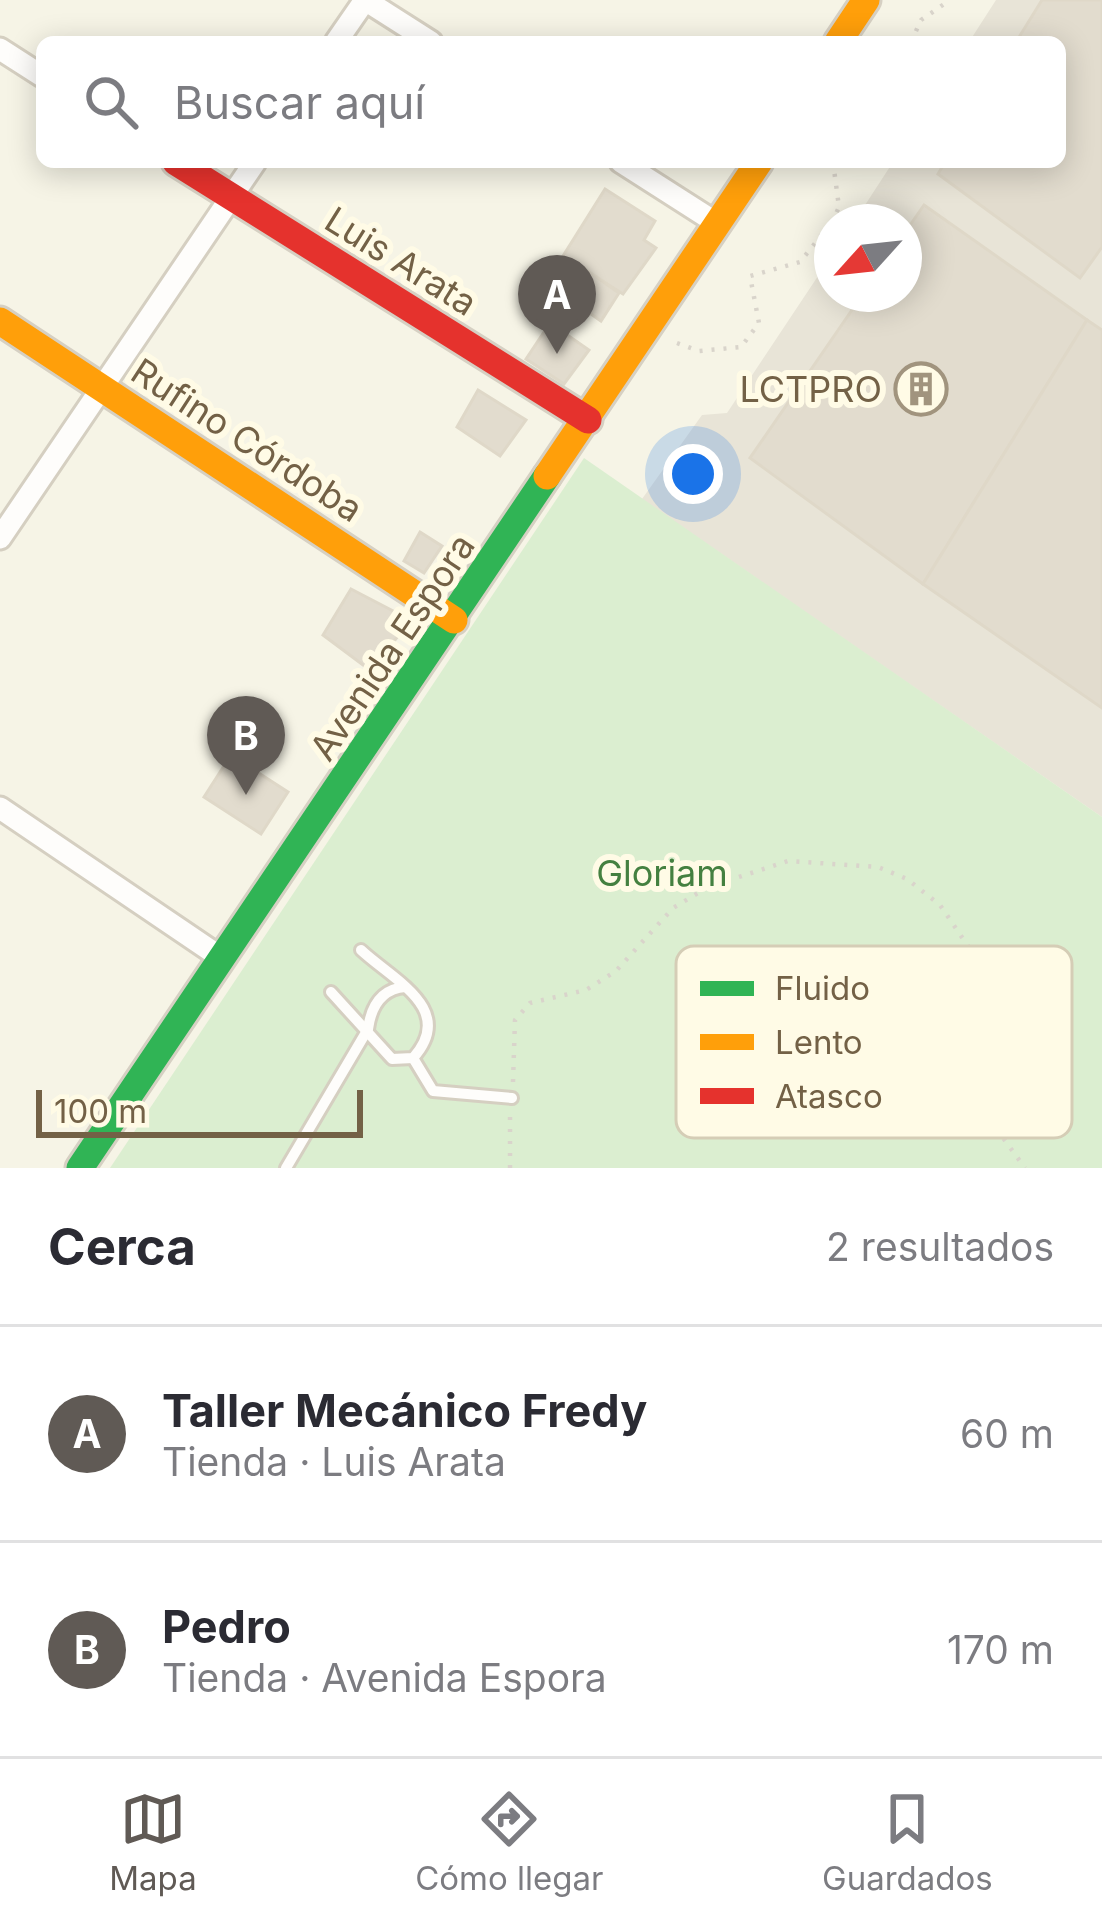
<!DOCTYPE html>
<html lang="es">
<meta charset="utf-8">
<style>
body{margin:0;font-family:Inter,sans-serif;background:#f7f7f7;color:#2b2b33}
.compass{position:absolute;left:814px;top:204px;width:108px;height:108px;border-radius:50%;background:#fff;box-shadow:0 6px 30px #0003;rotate:243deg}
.scale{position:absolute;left:36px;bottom:30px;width:327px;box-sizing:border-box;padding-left:12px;border:6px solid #736146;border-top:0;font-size:33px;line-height:42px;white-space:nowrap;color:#736146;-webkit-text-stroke:9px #fffbe6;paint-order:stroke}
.you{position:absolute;left:693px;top:474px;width:42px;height:42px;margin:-30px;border:9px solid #fff;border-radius:50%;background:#1a73e8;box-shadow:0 0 0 18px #1a73e833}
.badge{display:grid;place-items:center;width:78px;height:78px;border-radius:50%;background:#605a55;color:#fff;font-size:39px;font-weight:700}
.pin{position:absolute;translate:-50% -99px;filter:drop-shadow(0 3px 6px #0008)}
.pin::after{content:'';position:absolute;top:63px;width:42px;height:36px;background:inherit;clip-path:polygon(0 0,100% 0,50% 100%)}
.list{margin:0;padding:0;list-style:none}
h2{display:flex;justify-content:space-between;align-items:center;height:156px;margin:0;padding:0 48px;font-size:51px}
h2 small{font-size:39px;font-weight:400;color:#7c7c81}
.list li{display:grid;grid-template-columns:78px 1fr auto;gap:36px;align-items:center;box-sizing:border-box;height:216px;padding:0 48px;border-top:3px solid #e1e1e2}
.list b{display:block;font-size:45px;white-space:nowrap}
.list p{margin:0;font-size:39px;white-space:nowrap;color:#7c7c81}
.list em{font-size:39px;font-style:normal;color:#7c7c81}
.icon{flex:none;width:66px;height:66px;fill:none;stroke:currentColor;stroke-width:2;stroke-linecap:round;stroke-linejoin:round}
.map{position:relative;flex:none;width:1102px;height:1168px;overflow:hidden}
.search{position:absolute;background:#fff;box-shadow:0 6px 30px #0003;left:36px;right:36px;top:36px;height:132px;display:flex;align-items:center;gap:30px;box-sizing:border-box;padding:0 42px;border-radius:18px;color:#7c7c81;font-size:45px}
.sheet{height:588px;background:#fff}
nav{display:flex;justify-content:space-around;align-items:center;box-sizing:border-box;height:168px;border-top:3px solid #e1e1e2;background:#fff;font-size:33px;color:#7c7c81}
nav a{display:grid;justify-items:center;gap:6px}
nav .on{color:#605a55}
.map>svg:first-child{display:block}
.industrial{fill:#e8e4d7}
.green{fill:#dbeed0}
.building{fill:#e2dcce;stroke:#dfd8c8;stroke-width:3}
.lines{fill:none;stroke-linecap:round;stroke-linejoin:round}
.lane-casing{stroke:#d5cfc1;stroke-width:16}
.street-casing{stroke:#d5cfc1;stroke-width:27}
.fast-casing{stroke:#d6d0c3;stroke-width:33}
.slow-casing{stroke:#d6d0c3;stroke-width:33}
.jam-casing{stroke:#d6d0c3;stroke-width:33}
.path{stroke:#d9d4cb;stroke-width:4.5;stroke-dasharray:3 9;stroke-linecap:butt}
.lane{stroke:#fefdfb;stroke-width:10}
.street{stroke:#fefdfb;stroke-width:21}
.fast{stroke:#30b455;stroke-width:27}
.slow{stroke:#ff9f0a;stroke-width:27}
.jam{stroke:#e5322d;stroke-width:27}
.labels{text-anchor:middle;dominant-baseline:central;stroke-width:12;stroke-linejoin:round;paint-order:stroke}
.street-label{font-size:36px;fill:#736146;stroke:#fffbe6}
.poi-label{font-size:36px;fill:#736146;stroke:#fffbe6;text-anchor:end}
.park-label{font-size:36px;fill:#448040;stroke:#fffbe6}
.key{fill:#fffbe6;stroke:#d5cdb6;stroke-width:3}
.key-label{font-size:33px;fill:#736146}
</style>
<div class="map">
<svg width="1102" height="1168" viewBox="0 0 1102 1168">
<rect width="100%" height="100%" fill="#f6f4e6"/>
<polygon class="industrial" points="996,0 1102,0 1102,817 642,499 702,415 727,413 832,255 832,294 904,294 904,222 854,222 893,162 1060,162 1060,42 969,42"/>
<polygon class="green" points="584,458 1102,817 1102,1168 110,1168"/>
<g class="building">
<polygon points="1042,0 1102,0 1102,247 1080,278 938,174 945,162 1060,162 1060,42 1016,42"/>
<polygon points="605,189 655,221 644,240 656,248 623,294 563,256"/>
<polygon points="924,205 1087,320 923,584 750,458 863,294 904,294 904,234"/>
<polygon points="585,269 619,293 601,321 567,297"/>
<polygon points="1087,320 1102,330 1102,708 923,584"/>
<polygon points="550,323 589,350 564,384 526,359"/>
<polygon points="478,390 526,420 500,456 457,427"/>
<polygon points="420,532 442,546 424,573 404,561"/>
<polygon points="351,589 397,613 402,631 371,671 323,635"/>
<polygon points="231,755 288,792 261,834 204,797"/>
</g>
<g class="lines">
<g class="lane-casing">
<g id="lane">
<path d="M 331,992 L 392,1059 L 413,1058 C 457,1009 393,980 361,950"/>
<polyline points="413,1058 433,1091 512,1098"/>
<path d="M 286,1168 L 368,1029 C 371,1007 381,989 405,987"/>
</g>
</g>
<g class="street-casing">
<g id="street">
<polyline points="365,0 431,42"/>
<polyline points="336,42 365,0"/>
<polyline points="0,49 42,76"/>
<polyline points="621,162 718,224"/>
<polyline points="0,538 255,162"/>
<polyline points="0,808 223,959"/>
</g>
</g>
<g class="fast-casing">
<polyline id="fast" points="80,1168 547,476"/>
</g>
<g class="slow-casing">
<g id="slow">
<polyline points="838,42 866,0"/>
<polyline points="0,321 454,620"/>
<polyline points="547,476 759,162"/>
</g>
</g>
<g class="jam-casing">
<polyline id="jam" points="176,162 588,420"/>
</g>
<g class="path">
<polyline points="911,42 921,20 950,0"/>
<polyline points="833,162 839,207 833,220"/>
<polyline points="677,343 699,351 741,347 759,323 750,276 800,262 832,222"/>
<polyline points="513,1082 515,1020 530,1003 586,990 616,971 673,908 708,887 788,861 878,867 907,879 940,905 970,949 979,986 973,1087 982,1109 1025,1168"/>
<polyline points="510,1168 510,1111"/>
</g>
<use href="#lane" class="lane"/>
<use href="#street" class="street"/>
<use href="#fast" class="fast"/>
<use href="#slow" class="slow"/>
<use href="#jam" class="jam"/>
</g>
<defs>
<g id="building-ring" transform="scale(2.7)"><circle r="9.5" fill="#fffbe6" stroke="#a1947e" stroke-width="1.5"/><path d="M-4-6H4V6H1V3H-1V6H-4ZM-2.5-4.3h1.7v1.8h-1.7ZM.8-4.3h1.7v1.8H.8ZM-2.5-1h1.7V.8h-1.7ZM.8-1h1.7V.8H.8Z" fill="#a1947e"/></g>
</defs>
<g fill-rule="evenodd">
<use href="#building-ring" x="921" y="389"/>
</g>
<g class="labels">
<g class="street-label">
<text transform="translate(401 261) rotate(32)">Luis Arata</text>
<text transform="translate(247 440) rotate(33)">Rufino Córdoba</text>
<text transform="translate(392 647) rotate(-56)">Avenida Espora</text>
</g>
<g class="poi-label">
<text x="882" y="389">LCTPRO</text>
</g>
<g class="park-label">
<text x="662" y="873">Gloriam</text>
</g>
</g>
<rect x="676" y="946" width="396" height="192" rx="18" class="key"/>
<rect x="700" y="981" width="54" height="15" fill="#30b455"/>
<rect x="700" y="1034" width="54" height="16" fill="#ff9f0a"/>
<rect x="700" y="1088" width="54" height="16" fill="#e5322d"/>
<g class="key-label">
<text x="775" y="1000">Fluido</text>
<text x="775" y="1054">Lento</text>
<text x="775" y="1108">Atasco</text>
</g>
</svg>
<svg class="compass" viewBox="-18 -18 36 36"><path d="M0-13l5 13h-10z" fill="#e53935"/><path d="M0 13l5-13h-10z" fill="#7c7c81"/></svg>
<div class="scale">100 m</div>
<div class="you"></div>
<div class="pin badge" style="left:557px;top:354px">A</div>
<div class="pin badge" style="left:246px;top:795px">B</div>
<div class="search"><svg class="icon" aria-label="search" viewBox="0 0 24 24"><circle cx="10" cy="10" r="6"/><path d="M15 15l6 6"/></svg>Buscar aquí</div>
</div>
<section class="sheet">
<h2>Cerca<small>2 resultados</small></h2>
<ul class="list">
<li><span class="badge">A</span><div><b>Taller Mecánico Fredy</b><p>Tienda · Luis Arata</p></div><em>60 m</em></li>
<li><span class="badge">B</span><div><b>Pedro</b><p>Tienda · Avenida Espora</p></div><em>170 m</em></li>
</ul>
</section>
<nav>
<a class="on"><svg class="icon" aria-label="map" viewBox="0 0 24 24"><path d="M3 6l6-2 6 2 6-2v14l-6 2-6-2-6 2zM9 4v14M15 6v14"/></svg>Mapa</a>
<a><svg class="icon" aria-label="directions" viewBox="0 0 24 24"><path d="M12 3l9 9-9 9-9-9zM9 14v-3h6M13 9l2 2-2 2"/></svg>Cómo llegar</a>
<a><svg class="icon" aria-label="saved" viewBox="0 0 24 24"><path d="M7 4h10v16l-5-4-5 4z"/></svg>Guardados</a>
</nav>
